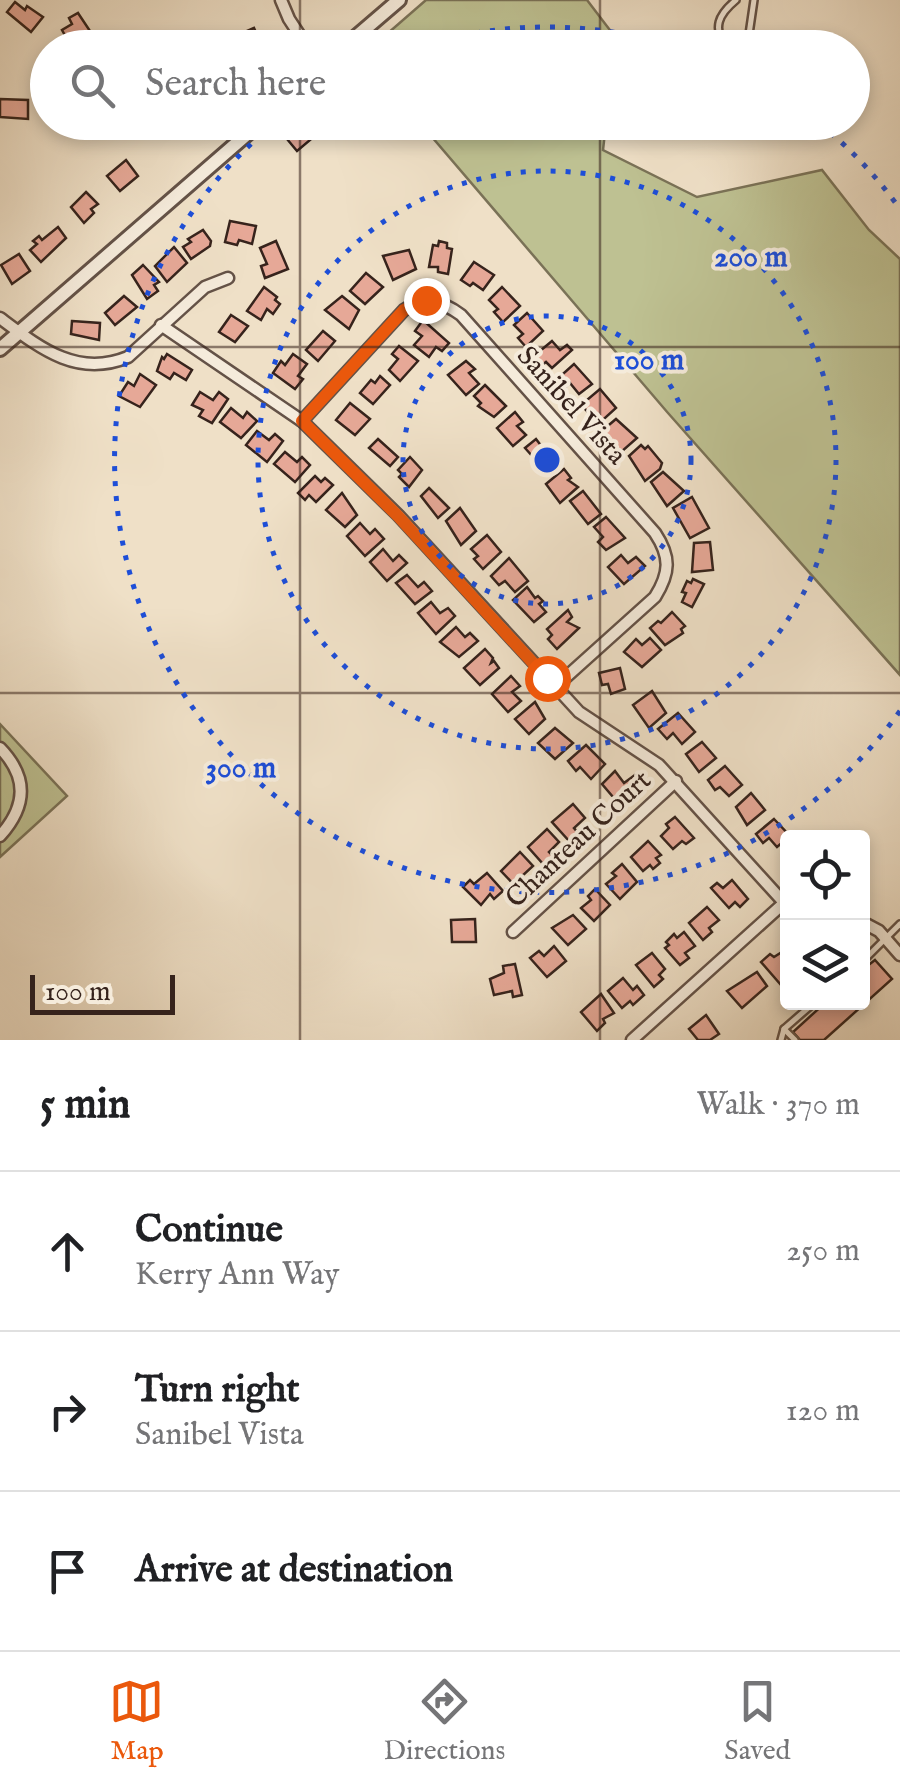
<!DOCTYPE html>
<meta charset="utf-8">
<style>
body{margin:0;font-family:"IM FELL English",serif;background:#f6f6f6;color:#202124}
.controls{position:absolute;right:30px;bottom:30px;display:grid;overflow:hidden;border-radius:10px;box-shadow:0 5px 15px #0003}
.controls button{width:90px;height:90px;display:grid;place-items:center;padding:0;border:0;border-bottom:2px solid #e0e0e0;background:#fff;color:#202124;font:50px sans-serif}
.scale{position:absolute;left:30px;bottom:25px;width:145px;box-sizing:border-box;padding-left:10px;border:5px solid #36231c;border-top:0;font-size:28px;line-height:35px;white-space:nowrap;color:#36231c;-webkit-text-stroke:8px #f5ebdb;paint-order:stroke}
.stop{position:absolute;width:30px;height:30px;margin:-22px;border:8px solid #ea580c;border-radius:50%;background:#fff}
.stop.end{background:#ea580c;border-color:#fff;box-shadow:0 2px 10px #0008}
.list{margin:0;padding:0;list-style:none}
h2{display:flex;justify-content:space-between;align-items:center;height:130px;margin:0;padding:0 40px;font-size:42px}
h2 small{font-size:32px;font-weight:400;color:#757577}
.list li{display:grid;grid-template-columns:65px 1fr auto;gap:30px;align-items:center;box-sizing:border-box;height:160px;padding:0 40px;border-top:2px solid #e0e0e0}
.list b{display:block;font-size:38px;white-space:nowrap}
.list p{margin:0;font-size:32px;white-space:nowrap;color:#757577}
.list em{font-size:32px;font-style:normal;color:#757577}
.icon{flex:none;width:55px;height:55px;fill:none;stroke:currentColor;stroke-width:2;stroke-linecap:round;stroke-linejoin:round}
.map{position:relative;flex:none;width:900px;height:1040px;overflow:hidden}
.search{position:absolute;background:#fff;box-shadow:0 5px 15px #0003;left:30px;right:30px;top:30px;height:110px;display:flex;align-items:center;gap:25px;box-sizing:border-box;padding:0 35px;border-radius:55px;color:#757577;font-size:38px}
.sheet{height:610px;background:#fff}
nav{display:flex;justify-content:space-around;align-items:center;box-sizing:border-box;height:140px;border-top:2px solid #e0e0e0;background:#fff;font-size:28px;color:#757577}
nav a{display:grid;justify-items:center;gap:5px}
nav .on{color:#ea580c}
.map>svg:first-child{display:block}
.green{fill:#bec192;stroke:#7a7257;stroke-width:2.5}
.building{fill:#e6a897;stroke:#36231c;stroke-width:2.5}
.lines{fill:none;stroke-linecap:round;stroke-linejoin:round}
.service-casing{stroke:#645247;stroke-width:10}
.minor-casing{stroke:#645247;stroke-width:15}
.tertiary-casing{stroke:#645247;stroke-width:18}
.service{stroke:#f5ebdb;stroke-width:5}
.minor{stroke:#f5ebdb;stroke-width:10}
.tertiary{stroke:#f5ebdb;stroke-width:12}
.route{stroke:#ea580c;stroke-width:12}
.grid{fill:none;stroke:#36231c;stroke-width:2.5;stroke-opacity:0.55}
.ring{fill:none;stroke:#1d4ed8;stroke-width:5;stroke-dasharray:5 10}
.labels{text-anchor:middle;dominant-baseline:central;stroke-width:8;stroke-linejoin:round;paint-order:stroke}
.street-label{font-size:28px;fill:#36231c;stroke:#f5ebdb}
.centre{fill:#1d4ed8;stroke:#f5ebdb;stroke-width:5}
.ring-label{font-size:30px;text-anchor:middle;font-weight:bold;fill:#1d4ed8;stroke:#f5ebdb;stroke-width:8;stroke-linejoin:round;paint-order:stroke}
</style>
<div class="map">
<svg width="900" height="1040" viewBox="0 0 900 1040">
<rect width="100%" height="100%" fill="#efe0c7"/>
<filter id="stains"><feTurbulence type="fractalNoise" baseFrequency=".002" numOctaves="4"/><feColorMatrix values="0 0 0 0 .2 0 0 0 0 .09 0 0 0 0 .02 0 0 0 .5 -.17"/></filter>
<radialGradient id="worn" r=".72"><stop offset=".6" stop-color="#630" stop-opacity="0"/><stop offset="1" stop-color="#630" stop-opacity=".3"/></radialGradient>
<g class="green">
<polygon points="426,0 587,0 616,38 615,47 372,47"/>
<polygon points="420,123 606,123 603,150 697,197 822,170 869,230 900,259 900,675 668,413"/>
<polygon points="0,724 67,796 0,857"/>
</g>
<g class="building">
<polygon points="15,2 25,10 27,6 43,17 31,32 7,12"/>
<polygon points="78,13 90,31 77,38 82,47 72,48 62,30 72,24 69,18"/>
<polygon points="254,28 263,48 244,48 238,35"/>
<polygon points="0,99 28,100 28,119 0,117"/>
<polygon points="306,124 316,135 297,151 287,139"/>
<polygon points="126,160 138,176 120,191 107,176"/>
<polygon points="86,192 98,204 91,209 94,213 84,223 71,207"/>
<polygon points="230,221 256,226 252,244 239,240 237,245 225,242"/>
<polygon points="58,227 66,238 41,262 30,250 37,244 33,241 39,236 42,240"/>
<polygon points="203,230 211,241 210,246 191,259 183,247 191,242 188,239"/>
<polygon points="276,241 288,269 265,278 261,266 267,264 260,248"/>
<polygon points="439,241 447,243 447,248 452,249 448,274 438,272 438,267 429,267 433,245 438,246"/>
<polygon points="174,247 187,263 167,282 155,266"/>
<polygon points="409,250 416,269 393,280 383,256"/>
<polygon points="19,254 30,271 12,284 1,265"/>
<polygon points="474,262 494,275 483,290 473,283 470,286 461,280"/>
<polygon points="143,265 159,282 154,285 158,291 147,299 132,275"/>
<polygon points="366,273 383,287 365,304 350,291"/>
<polygon points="264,287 277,297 275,300 280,304 273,314 267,309 261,320 247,311"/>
<polygon points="502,287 520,306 503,322 494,312 498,309 489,300"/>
<polygon points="124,296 137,307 115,325 105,313"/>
<polygon points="342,296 359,310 349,329 325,310"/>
<polygon points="527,313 543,331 526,347 518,338 523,334 514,325"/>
<polygon points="231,315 248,326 235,342 219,332"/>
<polygon points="423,320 449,343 442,351 436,347 429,357 414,345 422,336 415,331"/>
<polygon points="72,321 100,323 99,340 71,334"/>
<polygon points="323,331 335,341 318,361 306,350"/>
<polygon points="552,341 560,350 567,345 572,350 552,368 546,362 542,365 534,356"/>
<polygon points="399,346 418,361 400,381 389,370 398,359 392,354"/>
<polygon points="167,354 192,370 186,380 174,373 170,379 157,371 162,357 164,359"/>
<polygon points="293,354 307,364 298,376 303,379 295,389 273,373 281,361 285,365"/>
<polygon points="466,361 475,369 469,373 479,384 466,395 448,375"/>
<polygon points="574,364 592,384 579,394 570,383 563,389 555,381"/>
<polygon points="140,374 156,385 140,407 119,396 128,382 134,386"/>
<polygon points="380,376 390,385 373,404 360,393 371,380 375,383"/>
<polygon points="485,385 506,406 494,417 478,406 481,403 474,396"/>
<polygon points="600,389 616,408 594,428 586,419 591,415 581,405"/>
<polygon points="200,392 213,400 219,392 228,399 212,423 199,416 203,410 192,405"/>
<polygon points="350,403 370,419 355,435 336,420"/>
<polygon points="231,408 243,418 247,412 257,421 241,438 220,422"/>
<polygon points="515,412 523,422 517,426 526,435 513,446 497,428"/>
<polygon points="616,419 637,438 620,453 603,430"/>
<polygon points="257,431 269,440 275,434 283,441 267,462 246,445"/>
<polygon points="378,439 398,457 390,466 369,448"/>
<polygon points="536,439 552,460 542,467 525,448"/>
<polygon points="641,445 645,449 648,446 662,463 660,469 645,481 629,456"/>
<polygon points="285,452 297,462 302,457 310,465 295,482 274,464"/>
<polygon points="410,457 422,470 409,487 399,477 402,474 398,470"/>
<polygon points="564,469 571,478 568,480 578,487 560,503 546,484"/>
<polygon points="663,472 684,491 667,506 651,482"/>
<polygon points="315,476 321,482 325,478 333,485 316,502 309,495 305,500 298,493"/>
<polygon points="429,488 449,508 438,518 421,496"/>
<polygon points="583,491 601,514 588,524 570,501"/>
<polygon points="342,493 357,515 345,527 326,510"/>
<polygon points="692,497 709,528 690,538 673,508"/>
<polygon points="460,508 476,531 461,545 446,521"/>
<polygon points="606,517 625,538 606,550 598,542 603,537 594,527"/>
<polygon points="360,523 370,534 375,529 384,539 365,556 347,536"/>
<polygon points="487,535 501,552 483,569 474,559 478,556 471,549"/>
<polygon points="710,542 713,570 692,572 694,543"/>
<polygon points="383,549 393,561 399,555 407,563 387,581 370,562"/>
<polygon points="621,555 628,563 636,557 645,566 624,584 608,567"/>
<polygon points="509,558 528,581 515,592 505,581 499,585 491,576"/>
<polygon points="407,575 418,587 424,582 432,591 415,604 396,583"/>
<polygon points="693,579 704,584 692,607 682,602 686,593 682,592 687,581 691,583"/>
<polygon points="527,587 535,598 538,596 543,601 539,604 546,612 534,622 513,600"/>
<polygon points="431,602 440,613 448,608 455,616 436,634 418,613"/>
<polygon points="568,610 572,617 567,622 579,628 557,649 548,639 552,635 547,629"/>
<polygon points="672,612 685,626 681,629 683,633 665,645 650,628 658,621 661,623"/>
<polygon points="456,627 465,637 470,633 478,641 459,657 440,642"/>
<polygon points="650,638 661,650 642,667 624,652 636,639 642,645"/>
<polygon points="485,649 493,658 491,663 494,661 499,668 480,685 464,668"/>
<polygon points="620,668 625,689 611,694 608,684 602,685 599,673"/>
<polygon points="511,676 520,686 512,692 521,701 508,712 492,694"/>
<polygon points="652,691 666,713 649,728 633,705"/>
<polygon points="535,702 545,719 529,734 515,719"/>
<polygon points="678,713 695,732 682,744 673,733 667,739 658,729"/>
<polygon points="555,728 573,743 555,759 538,743"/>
<polygon points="702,742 716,758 699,772 686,754"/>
<polygon points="586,745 605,764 591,779 580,767 576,771 568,761"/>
<polygon points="725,766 742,785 729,796 720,787 715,790 708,780"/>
<polygon points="615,771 624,783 635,775 642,783 619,804 602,784"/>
<polygon points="751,793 765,810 747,825 736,807"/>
<polygon points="573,804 585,818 574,828 579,834 570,842 552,822"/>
<polygon points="675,817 694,838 686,844 682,841 673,849 661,836 669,828 666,824"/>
<polygon points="774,819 790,836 777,847 769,838 763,843 756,834"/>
<polygon points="547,829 559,842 549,852 554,857 544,865 528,847"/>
<polygon points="648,841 661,855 656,858 660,863 653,869 650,865 643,871 631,857"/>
<polygon points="520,852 533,866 522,876 527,881 518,889 501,871"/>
<polygon points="622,864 637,882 620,899 606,884 616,876 612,873"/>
<polygon points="487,873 503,891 494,899 490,894 481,905 463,887 470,880 474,884"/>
<polygon points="732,880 748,899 740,907 735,902 729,908 711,888 717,883 723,888"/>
<polygon points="595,889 610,905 594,921 581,908 591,900 588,896"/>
<polygon points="707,907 719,920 709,928 712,932 703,940 689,923"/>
<polygon points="573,915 586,929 568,945 552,928"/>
<polygon points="475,919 476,942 452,942 451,920"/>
<polygon points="684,932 695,946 685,953 689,958 680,965 665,948 669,945 666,942 674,934 677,938"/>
<polygon points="554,946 566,961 547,977 530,958 539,951 544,956"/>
<polygon points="782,952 788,960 788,973 784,976 787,980 781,985 761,962 770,954 774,957"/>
<polygon points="652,953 665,969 659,975 663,979 654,987 636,965"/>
<polygon points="875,960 892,979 824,1040 800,1040 793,1032 826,1002 862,1002 862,970"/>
<polygon points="515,964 522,995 513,997 512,991 494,995 490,979 504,973 503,966"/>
<polygon points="757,972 767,986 742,1008 727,991"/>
<polygon points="623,978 633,990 637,986 644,995 633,1005 630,1001 622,1008 608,991"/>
<polygon points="601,994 614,1013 603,1019 605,1023 597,1031 581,1012"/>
<polygon points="706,1015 719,1034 710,1040 698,1040 689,1029"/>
</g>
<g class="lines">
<g class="service-casing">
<g id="service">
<path d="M 725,48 C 713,27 718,15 736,0"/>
<polyline points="747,48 754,0"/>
<polyline points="862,962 900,924"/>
<polyline points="784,1029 795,1040"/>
<polyline points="781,1040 784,1029 815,1002"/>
</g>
</g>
<g class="minor-casing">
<g id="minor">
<polyline points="281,0 289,19 308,48"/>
<path d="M 0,318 C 40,348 77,378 128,357 L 205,287 L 228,278"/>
<polyline points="161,325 302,421 398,515 579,712 659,765 788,907"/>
<path d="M 302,421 L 404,310 C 425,296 442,301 461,315 L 655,533 C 671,557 670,573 655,597 L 555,687"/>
<path d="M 0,748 C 28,777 27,806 0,836"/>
<polyline points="862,922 879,931 900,955"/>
<polyline points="513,932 676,781"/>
<polyline points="632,1040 784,903"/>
</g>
</g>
<g class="tertiary-casing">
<g id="tertiary">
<polyline points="343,48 399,0"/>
<polyline points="0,349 261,122"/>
</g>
</g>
<use href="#service" class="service"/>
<use href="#minor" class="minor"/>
<use href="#tertiary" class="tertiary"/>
</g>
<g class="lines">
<polyline class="route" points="426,300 404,310 302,421 398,516 547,678"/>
</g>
<path class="grid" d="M 300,0 L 300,48M 600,0 L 600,48M 300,122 L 300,1040M 600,122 L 600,1040M 0,347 L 900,347M 0,693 L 900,693"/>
<g class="ring">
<circle cx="547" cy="460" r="144"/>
<circle cx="547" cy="460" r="289"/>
<path d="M900 711A433 433 0 1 1 275 123M417 47A433 433 0 0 1 677 47M819 123A433 433 0 0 1 900 209"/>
</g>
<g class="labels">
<g class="street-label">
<text transform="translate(571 406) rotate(48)">Sanibel Vista</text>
<text transform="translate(579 840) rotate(-43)">Chanteau Court</text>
</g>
</g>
<circle cx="547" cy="460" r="15" class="centre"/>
<g class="ring-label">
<text x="751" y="266">200 m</text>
<text x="649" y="369">100 m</text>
<text x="241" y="777">300 m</text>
</g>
<rect width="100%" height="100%" filter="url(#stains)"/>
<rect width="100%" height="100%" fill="url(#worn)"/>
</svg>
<div class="controls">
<button><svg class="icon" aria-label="locate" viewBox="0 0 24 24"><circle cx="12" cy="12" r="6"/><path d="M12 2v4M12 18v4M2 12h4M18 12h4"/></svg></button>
<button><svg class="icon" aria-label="layers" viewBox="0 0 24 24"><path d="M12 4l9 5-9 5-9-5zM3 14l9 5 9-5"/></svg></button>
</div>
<div class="scale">100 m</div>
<div class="stop" style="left:547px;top:678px"></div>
<div class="stop end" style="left:426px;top:300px"></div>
<div class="search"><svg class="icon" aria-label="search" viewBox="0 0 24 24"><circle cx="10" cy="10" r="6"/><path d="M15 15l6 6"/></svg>Search here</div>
</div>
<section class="sheet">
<h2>5 min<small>Walk · 370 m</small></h2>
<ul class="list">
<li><svg class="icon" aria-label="ahead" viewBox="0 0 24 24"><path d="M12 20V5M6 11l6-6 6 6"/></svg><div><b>Continue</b><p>Kerry Ann Way</p></div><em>250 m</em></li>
<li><svg class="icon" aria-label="right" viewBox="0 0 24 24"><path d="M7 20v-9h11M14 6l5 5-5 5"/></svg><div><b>Turn right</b><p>Sanibel Vista</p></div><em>120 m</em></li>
<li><svg class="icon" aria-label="arrive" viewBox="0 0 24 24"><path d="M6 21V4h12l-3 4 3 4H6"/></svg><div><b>Arrive at destination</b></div></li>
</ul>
</section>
<nav>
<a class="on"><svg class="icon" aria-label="map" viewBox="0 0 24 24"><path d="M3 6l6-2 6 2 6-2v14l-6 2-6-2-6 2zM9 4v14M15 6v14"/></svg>Map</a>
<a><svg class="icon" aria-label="directions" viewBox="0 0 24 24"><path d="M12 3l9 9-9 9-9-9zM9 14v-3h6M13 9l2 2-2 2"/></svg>Directions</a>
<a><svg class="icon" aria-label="saved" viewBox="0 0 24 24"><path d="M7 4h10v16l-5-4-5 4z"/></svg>Saved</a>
</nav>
